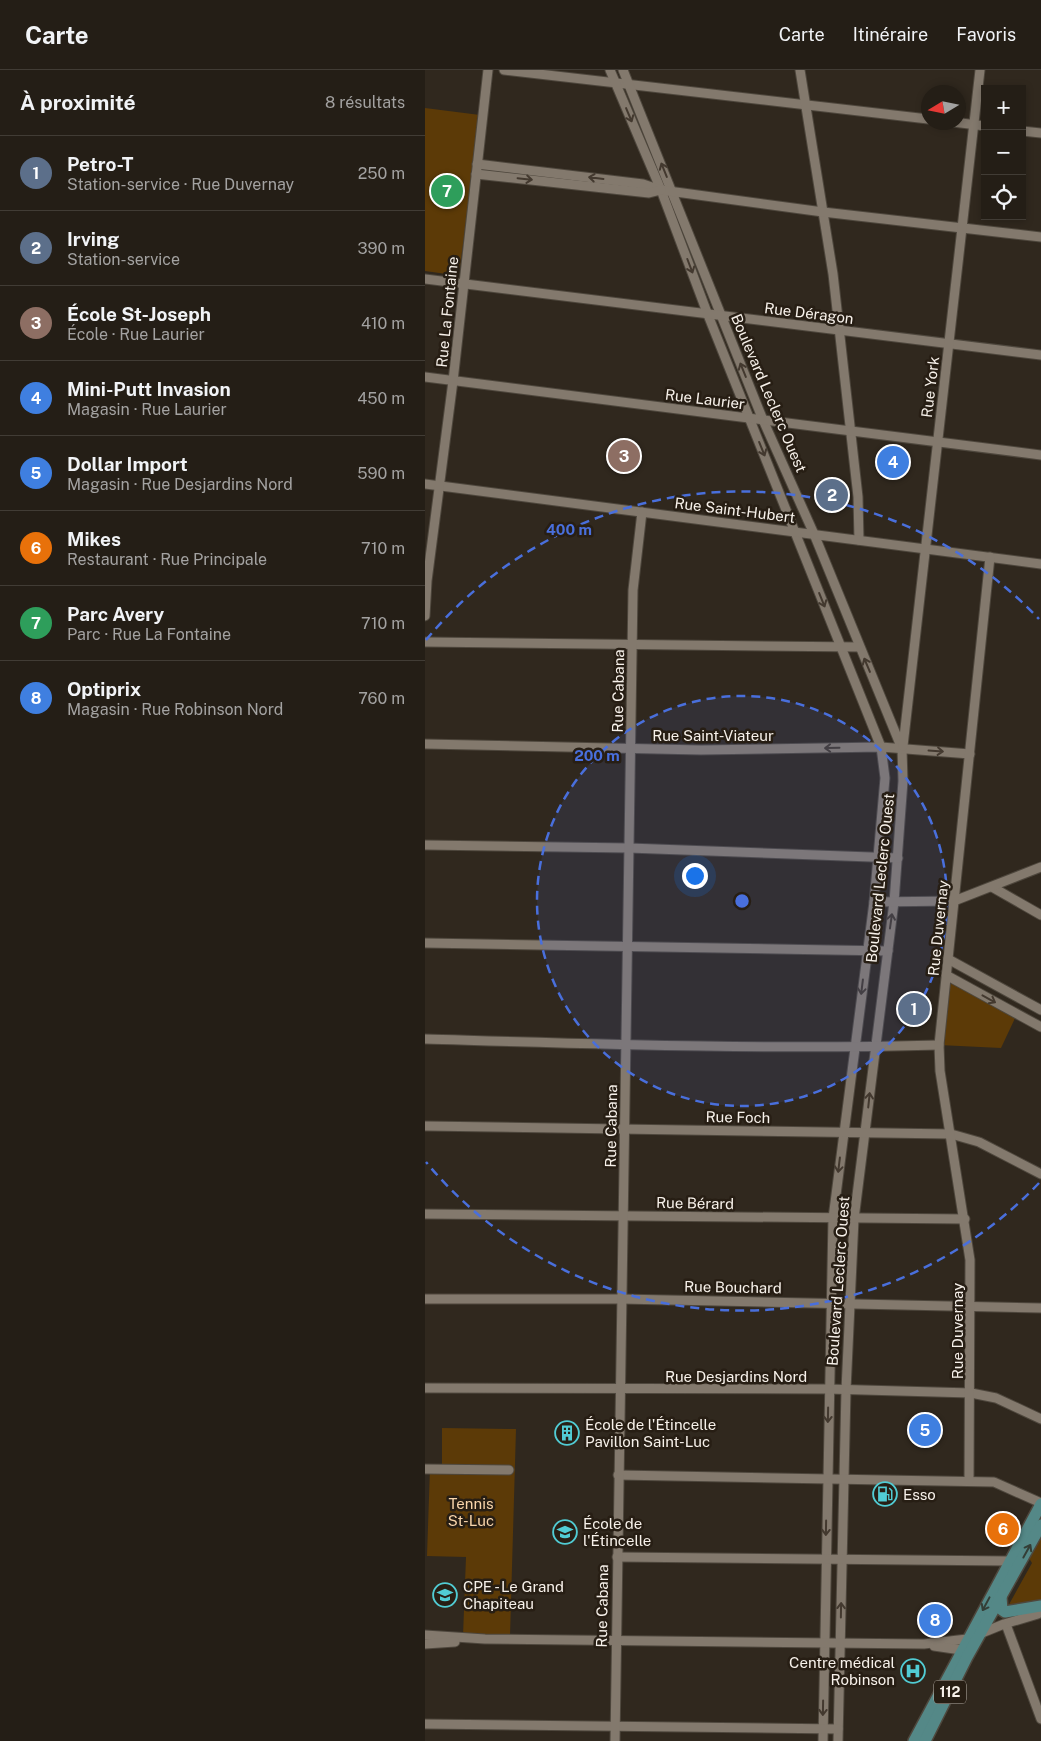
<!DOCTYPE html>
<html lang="fr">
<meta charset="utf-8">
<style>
body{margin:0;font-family:"Public Sans",sans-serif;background:#302b23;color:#f1f3f6}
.controls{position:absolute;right:15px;top:15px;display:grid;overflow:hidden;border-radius:0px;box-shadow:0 2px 8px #0003}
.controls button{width:45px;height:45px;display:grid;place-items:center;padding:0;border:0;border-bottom:1px solid #413c35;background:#241e16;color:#f1f3f6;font:25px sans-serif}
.compass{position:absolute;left:496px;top:15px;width:45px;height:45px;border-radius:50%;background:#241e16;box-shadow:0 2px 8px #0003;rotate:260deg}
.you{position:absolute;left:269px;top:805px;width:18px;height:18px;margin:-12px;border:4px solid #fff;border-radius:50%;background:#1a73e8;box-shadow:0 0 0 8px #1a73e833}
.badge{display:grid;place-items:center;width:32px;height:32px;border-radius:50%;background:#8c9099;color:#fff;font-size:16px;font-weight:700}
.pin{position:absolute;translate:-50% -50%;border:2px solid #fff;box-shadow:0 1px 5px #0006}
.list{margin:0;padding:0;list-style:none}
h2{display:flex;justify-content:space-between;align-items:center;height:65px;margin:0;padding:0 20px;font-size:21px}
h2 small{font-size:16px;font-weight:400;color:#a3a2a1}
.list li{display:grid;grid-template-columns:32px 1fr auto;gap:15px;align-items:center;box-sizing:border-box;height:75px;padding:0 20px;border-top:1px solid #413c35}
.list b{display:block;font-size:19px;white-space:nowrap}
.list p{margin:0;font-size:16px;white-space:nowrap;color:#a3a2a1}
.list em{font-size:16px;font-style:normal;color:#a3a2a1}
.icon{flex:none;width:28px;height:28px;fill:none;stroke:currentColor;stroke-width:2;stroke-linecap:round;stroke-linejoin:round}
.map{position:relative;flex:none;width:616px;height:1671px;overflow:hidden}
header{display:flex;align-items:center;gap:30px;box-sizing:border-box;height:70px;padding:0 25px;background:#241e16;border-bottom:1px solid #413c35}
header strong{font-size:24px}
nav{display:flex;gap:28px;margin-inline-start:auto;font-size:18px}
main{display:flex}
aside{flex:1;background:#241e16}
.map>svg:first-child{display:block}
.green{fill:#5c3a07}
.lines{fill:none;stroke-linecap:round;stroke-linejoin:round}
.minor-casing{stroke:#4e473d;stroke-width:11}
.major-casing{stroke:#4e473d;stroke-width:14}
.minor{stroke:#83796d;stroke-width:9}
.major{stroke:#548887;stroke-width:11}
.oneway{stroke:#43392f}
.oneway2{stroke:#343e36}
.ring{fill:none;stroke:#496fdc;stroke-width:2.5;stroke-dasharray:9 6}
.labels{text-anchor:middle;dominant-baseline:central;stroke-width:5;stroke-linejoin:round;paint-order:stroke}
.shield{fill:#271e14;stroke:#b9b2aa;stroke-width:1}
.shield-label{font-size:14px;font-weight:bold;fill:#f7f1ea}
.street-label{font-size:15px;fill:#f7f1ea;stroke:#271e14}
.poi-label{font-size:15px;fill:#f7f1ea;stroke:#271e14;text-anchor:start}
.park-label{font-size:15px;fill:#f9d5ab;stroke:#271e14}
.centre{fill:#496fdc;stroke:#271e14;stroke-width:2.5}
.ring-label{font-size:15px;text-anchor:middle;font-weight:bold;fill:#496fdc;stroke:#271e14;stroke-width:5;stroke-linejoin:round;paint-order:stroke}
</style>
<header>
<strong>Carte</strong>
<nav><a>Carte</a><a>Itinéraire</a><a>Favoris</a></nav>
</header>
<main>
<aside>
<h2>À proximité<small>8 résultats</small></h2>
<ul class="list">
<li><span class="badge" style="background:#5c6f8a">1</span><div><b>Petro-T</b><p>Station-service · Rue Duvernay</p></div><em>250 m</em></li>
<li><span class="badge" style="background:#5c6f8a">2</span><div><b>Irving</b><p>Station-service</p></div><em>390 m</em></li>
<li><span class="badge" style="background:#8d6e63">3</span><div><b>École St-Joseph</b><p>École · Rue Laurier</p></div><em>410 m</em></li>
<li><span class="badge" style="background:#3f7fe0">4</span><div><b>Mini-Putt Invasion</b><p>Magasin · Rue Laurier</p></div><em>450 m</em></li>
<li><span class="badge" style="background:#3f7fe0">5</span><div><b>Dollar Import</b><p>Magasin · Rue Desjardins Nord</p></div><em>590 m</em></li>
<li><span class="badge" style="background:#e8710a">6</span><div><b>Mikes</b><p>Restaurant · Rue Principale</p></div><em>710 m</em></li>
<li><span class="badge" style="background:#2e9e5b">7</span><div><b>Parc Avery</b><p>Parc · Rue La Fontaine</p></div><em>710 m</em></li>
<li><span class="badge" style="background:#3f7fe0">8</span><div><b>Optiprix</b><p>Magasin · Rue Robinson Nord</p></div><em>760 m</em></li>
</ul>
</aside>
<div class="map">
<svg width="616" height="1671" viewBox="0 0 616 1671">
<rect width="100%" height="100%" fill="#30281e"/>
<g class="green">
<polygon points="0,38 55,45 35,197 29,205 0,201"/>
<polygon points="521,905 592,944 576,978 514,975"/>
<polygon points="17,1358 91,1359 85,1566 38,1566 41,1487 2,1486 5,1398 17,1398"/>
<polygon points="616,1459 616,1539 582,1538 607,1493 602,1485"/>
</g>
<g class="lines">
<g class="minor-casing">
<g id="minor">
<polyline points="79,0 503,49"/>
<polyline points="185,0 236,120 283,245 456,677 460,708 449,832 408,1148 398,1671"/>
<polyline points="198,0 338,350 389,464 477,679 478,711 469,832 429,1149 421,1320 413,1671"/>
<polyline points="375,0 408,204 433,427 434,470"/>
<polyline points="528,52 560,56"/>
<polyline points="597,61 616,63"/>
<polyline points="52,94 218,114 236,120 398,142 616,167"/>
<polyline points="51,104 224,123 236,120"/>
<polyline points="0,209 616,285"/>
<polyline points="0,307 616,385"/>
<polyline points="0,414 616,494"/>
<polyline points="0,546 2,511 28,311 63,0"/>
<polyline points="0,572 434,577"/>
<polyline points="0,674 276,680 456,677 545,684"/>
<polyline points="478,676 555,0"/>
<polyline points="0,775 204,778 473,788"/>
<polyline points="567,817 616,845"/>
<polyline points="449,832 529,831 616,797"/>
<polyline points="0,873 463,881"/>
<polyline points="523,889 616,940"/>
<polyline points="521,905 616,957"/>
<path d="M 0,969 C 171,974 343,980 514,975"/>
<polyline points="0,1056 526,1064 554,1072 616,1104"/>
<polyline points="0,1144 540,1149"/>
<polyline points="0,1229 196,1229 616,1238"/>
<polyline points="0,1318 403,1319 546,1323 571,1328 616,1349"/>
<polyline points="0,1399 84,1400"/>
<polyline points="193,1405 569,1412 616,1433"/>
<polyline points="544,1410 545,1190 515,1001 514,975 565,487"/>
<polyline points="192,1487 584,1491"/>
<polyline points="582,1557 616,1649"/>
<polyline points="0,1565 60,1569 499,1574 542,1569 579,1554 613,1544"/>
<polyline points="0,1574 30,1572"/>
<polyline points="509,1576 536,1580 543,1577"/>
<polyline points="0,1654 413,1659"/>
<polyline points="190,1671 208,520 217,442"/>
</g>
</g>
<g class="major-casing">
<g id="major">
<polyline points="576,1527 577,1540 580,1542 616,1536"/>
<polyline points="489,1671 616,1434"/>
<polyline points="500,1671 542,1587 616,1455"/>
</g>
</g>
<use href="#minor" class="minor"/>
<use href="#major" class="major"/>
</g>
<defs><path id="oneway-shaft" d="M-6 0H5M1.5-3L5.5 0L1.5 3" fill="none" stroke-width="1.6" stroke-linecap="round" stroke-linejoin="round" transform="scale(1.25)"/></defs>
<g class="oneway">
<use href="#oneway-shaft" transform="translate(204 45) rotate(67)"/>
<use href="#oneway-shaft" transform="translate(239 100) rotate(-112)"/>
<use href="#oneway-shaft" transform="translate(171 108) rotate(-173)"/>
<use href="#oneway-shaft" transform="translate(100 109) rotate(6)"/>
<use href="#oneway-shaft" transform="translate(265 196) rotate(69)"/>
<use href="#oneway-shaft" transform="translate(318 300) rotate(-112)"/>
<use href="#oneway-shaft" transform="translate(337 379) rotate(68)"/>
<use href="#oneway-shaft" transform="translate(397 530) rotate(68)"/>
<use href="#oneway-shaft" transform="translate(442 595) rotate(-113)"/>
<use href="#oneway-shaft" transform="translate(407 678) rotate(179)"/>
<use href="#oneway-shaft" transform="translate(511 681) rotate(4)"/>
<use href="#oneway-shaft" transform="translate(466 851) rotate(-82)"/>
<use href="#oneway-shaft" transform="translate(437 917) rotate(97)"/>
<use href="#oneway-shaft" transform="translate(564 929) rotate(29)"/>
<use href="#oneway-shaft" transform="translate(444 1030) rotate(-84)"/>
<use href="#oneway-shaft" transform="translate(414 1095) rotate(97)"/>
<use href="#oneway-shaft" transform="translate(403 1345) rotate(91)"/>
<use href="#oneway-shaft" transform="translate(401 1458) rotate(91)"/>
<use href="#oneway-shaft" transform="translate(416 1540) rotate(-89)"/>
<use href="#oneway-shaft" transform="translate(398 1638) rotate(91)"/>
</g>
<g class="oneway2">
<use href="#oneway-shaft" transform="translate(602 1481) rotate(-61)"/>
<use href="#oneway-shaft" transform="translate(561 1534) rotate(118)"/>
</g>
<circle cx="317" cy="831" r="205" fill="#496fdc" fill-opacity=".12"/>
<g class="ring">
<circle cx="317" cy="831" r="205"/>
<path d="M614 1113A410 410 0 0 1 1 1092M1 570A410 410 0 0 1 614 549"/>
</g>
<defs>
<g id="building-ring" transform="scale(1.25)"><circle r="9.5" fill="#271e14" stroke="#51ccd4" stroke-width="1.5"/><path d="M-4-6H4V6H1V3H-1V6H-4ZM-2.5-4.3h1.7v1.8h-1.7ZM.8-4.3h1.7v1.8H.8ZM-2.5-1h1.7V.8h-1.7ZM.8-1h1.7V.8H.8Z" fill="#51ccd4"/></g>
<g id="fuel-ring" transform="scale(1.25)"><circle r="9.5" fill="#271e14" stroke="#51ccd4" stroke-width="1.5"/><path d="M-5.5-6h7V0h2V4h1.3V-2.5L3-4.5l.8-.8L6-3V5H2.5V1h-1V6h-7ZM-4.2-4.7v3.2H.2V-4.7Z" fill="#51ccd4"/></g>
<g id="school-ring" transform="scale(1.25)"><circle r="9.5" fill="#271e14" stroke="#51ccd4" stroke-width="1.5"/><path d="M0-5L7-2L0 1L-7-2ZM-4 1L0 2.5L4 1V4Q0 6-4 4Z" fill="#51ccd4"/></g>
<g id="hospital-ring" transform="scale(1.25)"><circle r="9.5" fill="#271e14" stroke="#51ccd4" stroke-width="1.5"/><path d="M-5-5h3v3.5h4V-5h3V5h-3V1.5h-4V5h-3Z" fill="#51ccd4"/></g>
</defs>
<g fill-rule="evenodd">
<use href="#building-ring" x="142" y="1363"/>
<use href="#fuel-ring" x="460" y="1424"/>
<use href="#school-ring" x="140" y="1462"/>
<use href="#school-ring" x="20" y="1525"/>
<use href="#hospital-ring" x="488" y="1601"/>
</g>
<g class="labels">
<rect class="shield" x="509" y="1610.5" width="32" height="23" rx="4"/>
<g class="shield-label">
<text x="525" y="1622">112</text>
</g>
<g class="street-label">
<text transform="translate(22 242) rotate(-84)">Rue La Fontaine</text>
<text transform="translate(384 243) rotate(7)">Rue Déragon</text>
<text transform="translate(505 317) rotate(-83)">Rue York</text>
<text transform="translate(344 323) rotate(67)">Boulevard Leclerc Ouest</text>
<text transform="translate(280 329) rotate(7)">Rue Laurier</text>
<text transform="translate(310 440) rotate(7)">Rue Saint-Hubert</text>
<text transform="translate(193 621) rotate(-89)">Rue Cabana</text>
<text x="288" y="665">Rue Saint-Viateur</text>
<text transform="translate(455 808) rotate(-84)">Boulevard Leclerc Ouest</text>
<text transform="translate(513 858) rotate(-84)">Rue Duvernay</text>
<text transform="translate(313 1047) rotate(1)">Rue Foch</text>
<text transform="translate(186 1056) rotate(-89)">Rue Cabana</text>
<text transform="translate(270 1133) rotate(1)">Rue Bérard</text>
<text transform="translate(413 1211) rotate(-86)">Boulevard Leclerc Ouest</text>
<text transform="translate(308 1217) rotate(1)">Rue Bouchard</text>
<text transform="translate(532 1261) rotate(-90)">Rue Duvernay</text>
<text x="311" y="1306">Rue Desjardins Nord</text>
<text transform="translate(177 1536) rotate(-89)">Rue Cabana</text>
</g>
<g class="poi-label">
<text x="160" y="1354">École de l'Étincelle<tspan x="160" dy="17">Pavillon Saint-Luc</tspan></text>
<text x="478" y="1424">Esso</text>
<text x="158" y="1453">École de<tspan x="158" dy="17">l'Étincelle</tspan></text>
<text x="38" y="1516">CPE - Le Grand<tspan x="38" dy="17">Chapiteau</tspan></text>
<text x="470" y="1592" text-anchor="end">Centre médical<tspan x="470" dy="17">Robinson</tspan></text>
</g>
<g class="park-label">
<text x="46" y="1433">Tennis<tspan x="46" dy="17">St-Luc</tspan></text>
</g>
</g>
<circle cx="317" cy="831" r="8" class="centre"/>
<g class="ring-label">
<text x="144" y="465">400 m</text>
<text x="172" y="691">200 m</text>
</g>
</svg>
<div class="controls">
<button>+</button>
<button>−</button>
<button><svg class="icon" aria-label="locate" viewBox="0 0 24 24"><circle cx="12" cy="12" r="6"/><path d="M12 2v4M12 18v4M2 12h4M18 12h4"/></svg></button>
</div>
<svg class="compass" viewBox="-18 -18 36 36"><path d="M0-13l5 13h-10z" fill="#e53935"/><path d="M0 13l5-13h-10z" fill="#a3a2a1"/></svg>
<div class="you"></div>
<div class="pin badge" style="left:489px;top:939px;background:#5c6f8a">1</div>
<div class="pin badge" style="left:407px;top:425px;background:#5c6f8a">2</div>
<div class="pin badge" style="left:199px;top:386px;background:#8d6e63">3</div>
<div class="pin badge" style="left:468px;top:392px;background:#3f7fe0">4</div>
<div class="pin badge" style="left:500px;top:1360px;background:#3f7fe0">5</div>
<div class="pin badge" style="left:578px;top:1459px;background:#e8710a">6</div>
<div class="pin badge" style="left:22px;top:121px;background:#2e9e5b">7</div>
<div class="pin badge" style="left:510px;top:1550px;background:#3f7fe0">8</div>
</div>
</main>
